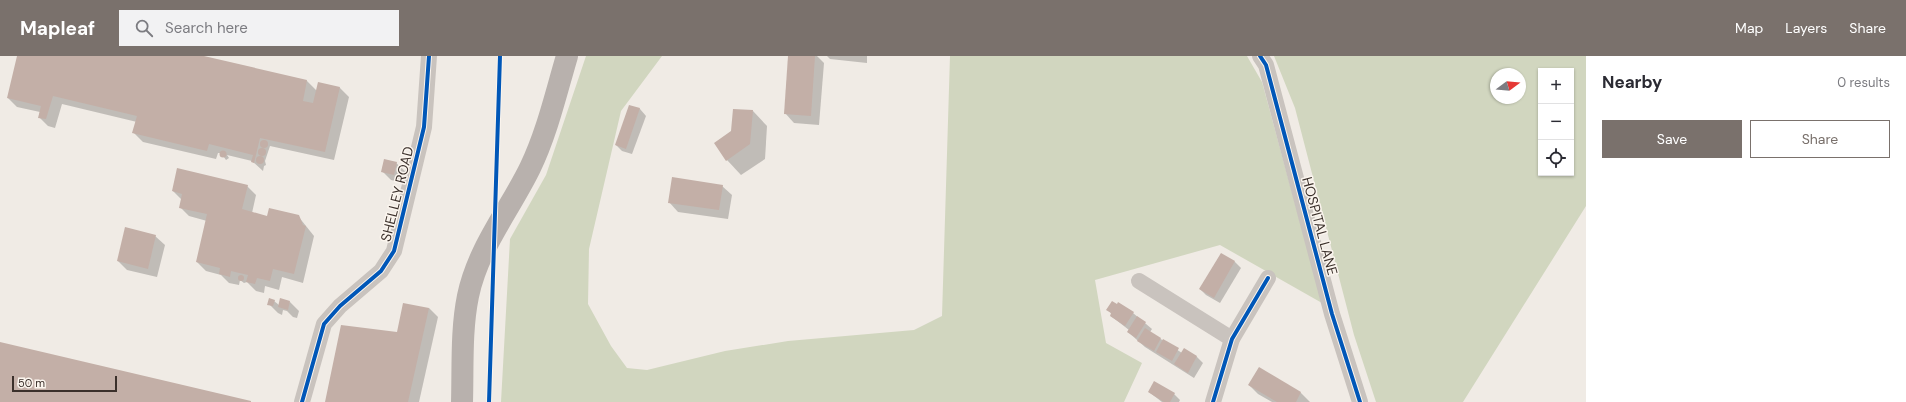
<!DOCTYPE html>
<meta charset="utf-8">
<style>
body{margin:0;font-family:"DM Sans",sans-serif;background:#f2f2f3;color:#2b2b33}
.controls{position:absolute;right:12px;top:12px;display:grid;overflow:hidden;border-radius:0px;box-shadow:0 1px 3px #0004}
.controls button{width:36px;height:36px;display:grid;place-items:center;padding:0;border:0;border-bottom:1px solid #e1e1e2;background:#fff;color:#2b2b33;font:20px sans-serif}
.compass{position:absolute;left:1490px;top:12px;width:36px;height:36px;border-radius:50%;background:#fff;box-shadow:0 1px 3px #0004;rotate:74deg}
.scale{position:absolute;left:12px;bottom:10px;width:105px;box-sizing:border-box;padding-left:4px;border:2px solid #3b302b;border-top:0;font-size:11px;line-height:14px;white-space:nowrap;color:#3b302b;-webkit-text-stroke:3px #fbf5ee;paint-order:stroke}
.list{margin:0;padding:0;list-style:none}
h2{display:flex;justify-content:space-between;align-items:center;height:52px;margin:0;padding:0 16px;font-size:17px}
h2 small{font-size:13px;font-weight:400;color:#7c7c81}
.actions{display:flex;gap:8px;padding:12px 16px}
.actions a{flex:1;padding:9px 0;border:1px solid #7a716c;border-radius:0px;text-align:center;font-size:14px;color:#7a716c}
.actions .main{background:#7a716c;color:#fff}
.icon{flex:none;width:22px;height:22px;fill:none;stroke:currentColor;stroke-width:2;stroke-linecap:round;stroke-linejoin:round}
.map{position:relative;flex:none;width:1586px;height:346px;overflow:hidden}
header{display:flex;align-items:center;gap:24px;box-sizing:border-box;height:56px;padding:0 20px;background:#7a716c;color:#fff}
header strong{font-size:19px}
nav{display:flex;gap:22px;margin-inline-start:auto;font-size:14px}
.search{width:280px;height:36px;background:#f2f2f3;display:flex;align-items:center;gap:10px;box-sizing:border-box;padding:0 14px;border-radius:0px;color:#7c7c81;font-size:15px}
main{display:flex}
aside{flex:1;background:#fff}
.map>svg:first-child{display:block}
.green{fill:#d1d6bf;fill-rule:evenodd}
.shadow{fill:#0003}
.building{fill:#c3afa7}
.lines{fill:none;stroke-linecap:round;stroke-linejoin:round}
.street{stroke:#c9c3be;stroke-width:16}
.primary{stroke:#b8b1ad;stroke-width:22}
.cycleway-casing{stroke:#fbf5ee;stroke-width:6}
.cycleway{stroke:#0057b8;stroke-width:4}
.labels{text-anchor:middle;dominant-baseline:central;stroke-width:3;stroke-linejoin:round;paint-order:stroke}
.street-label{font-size:14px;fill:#3b302b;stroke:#fbf5ee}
</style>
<header>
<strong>Mapleaf</strong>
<div class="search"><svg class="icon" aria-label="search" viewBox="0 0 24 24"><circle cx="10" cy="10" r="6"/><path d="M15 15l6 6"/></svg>Search here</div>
<nav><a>Map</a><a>Layers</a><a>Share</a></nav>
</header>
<main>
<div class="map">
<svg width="1586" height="346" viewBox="0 0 1586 346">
<rect width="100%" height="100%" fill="#f0ebe5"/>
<g class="green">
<polygon points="586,0 662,0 621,55 589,193 588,248 611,290 627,312 647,314 725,295 788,285 914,274 942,260 950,0 1247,0 1262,26 1322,247 1220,189 1095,224 1106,287 1142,307 1124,346 501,346 510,183 546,119"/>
<path d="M 1274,0 L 1586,0 L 1586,150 L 1463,346 L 1376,346 L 1354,279 L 1295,52 ZM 1541,15 L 1571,15 L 1571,117 L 1541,117 ZM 1496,18 L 1520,18 L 1520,42 L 1496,42 Z"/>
</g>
<g class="shadow">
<polygon points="18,0 199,0 307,25 317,35 340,32 349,41 334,104 270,90 265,105 266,109 264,110 263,115 252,105 227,99 229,102 226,104 221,97 218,97 216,103 143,86 134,77 137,66 62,48 55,72 48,70 39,61 40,56 17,51 8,42"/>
<polygon points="789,0 817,0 824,7 819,69 794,67 785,57"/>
<polygon points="827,0 867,0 867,7 830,3"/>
<polygon points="630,50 640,53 646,60 632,98 622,95 616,89"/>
<polygon points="753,55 767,70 765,103 741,119 727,104 732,75"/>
<polygon points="396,107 406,116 403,127 391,124 382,115"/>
<polygon points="247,130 256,139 252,157 268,161 298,160 314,180 303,227 282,221 279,234 265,230 264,237 256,235 247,226 244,227 240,224 239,229 229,227 221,219 206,215 197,206 207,165 189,160 180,151 182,144 173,135"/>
<polygon points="722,130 732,139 728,163 678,156 669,146"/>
<polygon points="155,180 165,189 157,221 127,214 118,205"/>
<polygon points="1221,198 1235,206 1241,212 1220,247 1206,239 1200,233"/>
<polygon points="274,245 279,249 290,246 299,255 297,262 293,261 287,255 283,254 282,259 278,257 269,248"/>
<polygon points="429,252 438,261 419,346 326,346 397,277"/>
<polygon points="1108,254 1133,257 1152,273 1150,276 1182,297 1184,293 1197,301 1203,307 1194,322 1145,291 1128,276 1129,274 1111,260 1112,258"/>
<polygon points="1259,312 1301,337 1310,346 1272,346 1258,338 1249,329"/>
<polygon points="1149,336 1174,338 1180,344 1179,346 1162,346"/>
</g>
<g class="building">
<polygon points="17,0 204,0 307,24 303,45 313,47 318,26 340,31 325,96 260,82 254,107 251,106 253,99 209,88 207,95 132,77 137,60 53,40 46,63 38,62 41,50 7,42"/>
<polygon points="788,0 815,0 811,60 784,58"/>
<polygon points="629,49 640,52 626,93 615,89"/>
<polygon points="733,53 753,54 750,88 726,105 714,87 731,75"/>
<circle cx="264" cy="88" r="4"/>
<circle cx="262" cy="96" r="4"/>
<circle cx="223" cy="98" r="3.5"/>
<circle cx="260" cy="104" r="4"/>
<polygon points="384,103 397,106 394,119 381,116"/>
<polygon points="177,112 248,129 242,153 267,160 269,152 299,159 303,169 306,170 294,218 273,213 270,225 257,222 255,228 246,226 248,219 231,215 230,221 219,218 220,212 196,206 207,158 179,152 182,138 172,135"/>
<polygon points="672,121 723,129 719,154 668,147"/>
<polygon points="125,171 156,179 148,213 117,205"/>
<polygon points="1221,197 1235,205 1214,242 1199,233"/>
<circle cx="241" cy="222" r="3"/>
<polygon points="269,242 275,244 273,250 267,249"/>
<polygon points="280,242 290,245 288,254 278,251"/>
<polygon points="1112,245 1117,248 1118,246 1134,256 1125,270 1110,260 1111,257 1106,254"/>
<polygon points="403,247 429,252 408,346 325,346 341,269 397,276"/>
<polygon points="1137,260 1146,266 1136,282 1127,276"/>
<polygon points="1145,272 1161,282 1154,295 1137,285"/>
<polygon points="1163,283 1179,292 1172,305 1156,296"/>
<polygon points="0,286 251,345 251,346 0,346"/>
<polygon points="1184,292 1197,300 1188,317 1174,308"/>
<polygon points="1259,311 1301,336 1296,346 1277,346 1248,329"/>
<polygon points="1154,325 1175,337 1170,346 1164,346 1148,336"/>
</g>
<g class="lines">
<g class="street">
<polyline points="1260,0 1266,9 1332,258 1360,346"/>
<polyline points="1139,225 1232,283"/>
<polyline points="302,346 324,268 340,250 381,215 394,195 424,71 429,0"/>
<polyline points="1213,346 1232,283 1268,222"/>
</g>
<path class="primary" d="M 462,346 C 463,311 461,274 468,240 C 478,192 509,155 530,112 C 547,77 556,37 567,0"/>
<g class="cycleway-casing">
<g id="cycleway">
<polyline points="1260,0 1266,9 1332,258 1360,346"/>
<polyline points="302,346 324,268 340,250 381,215 394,195 424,71 429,0"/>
<polyline points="489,346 500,0"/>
<polyline points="1213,346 1232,283 1268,222"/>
</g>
</g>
<use href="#cycleway" class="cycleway"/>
</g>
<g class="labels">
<g class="street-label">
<text transform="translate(397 138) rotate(-76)">SHELLEY ROAD</text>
<text transform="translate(1320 170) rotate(75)">HOSPITAL LANE</text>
</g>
</g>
</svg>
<div class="controls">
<button>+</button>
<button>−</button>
<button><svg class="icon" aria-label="locate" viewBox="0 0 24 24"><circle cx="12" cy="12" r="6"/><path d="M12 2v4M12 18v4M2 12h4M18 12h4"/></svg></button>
</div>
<svg class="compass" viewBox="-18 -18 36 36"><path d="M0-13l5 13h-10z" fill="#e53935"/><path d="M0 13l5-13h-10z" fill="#7c7c81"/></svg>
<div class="scale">50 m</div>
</div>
<aside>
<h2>Nearby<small>0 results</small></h2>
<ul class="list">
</ul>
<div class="actions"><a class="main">Save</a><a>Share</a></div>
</aside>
</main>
